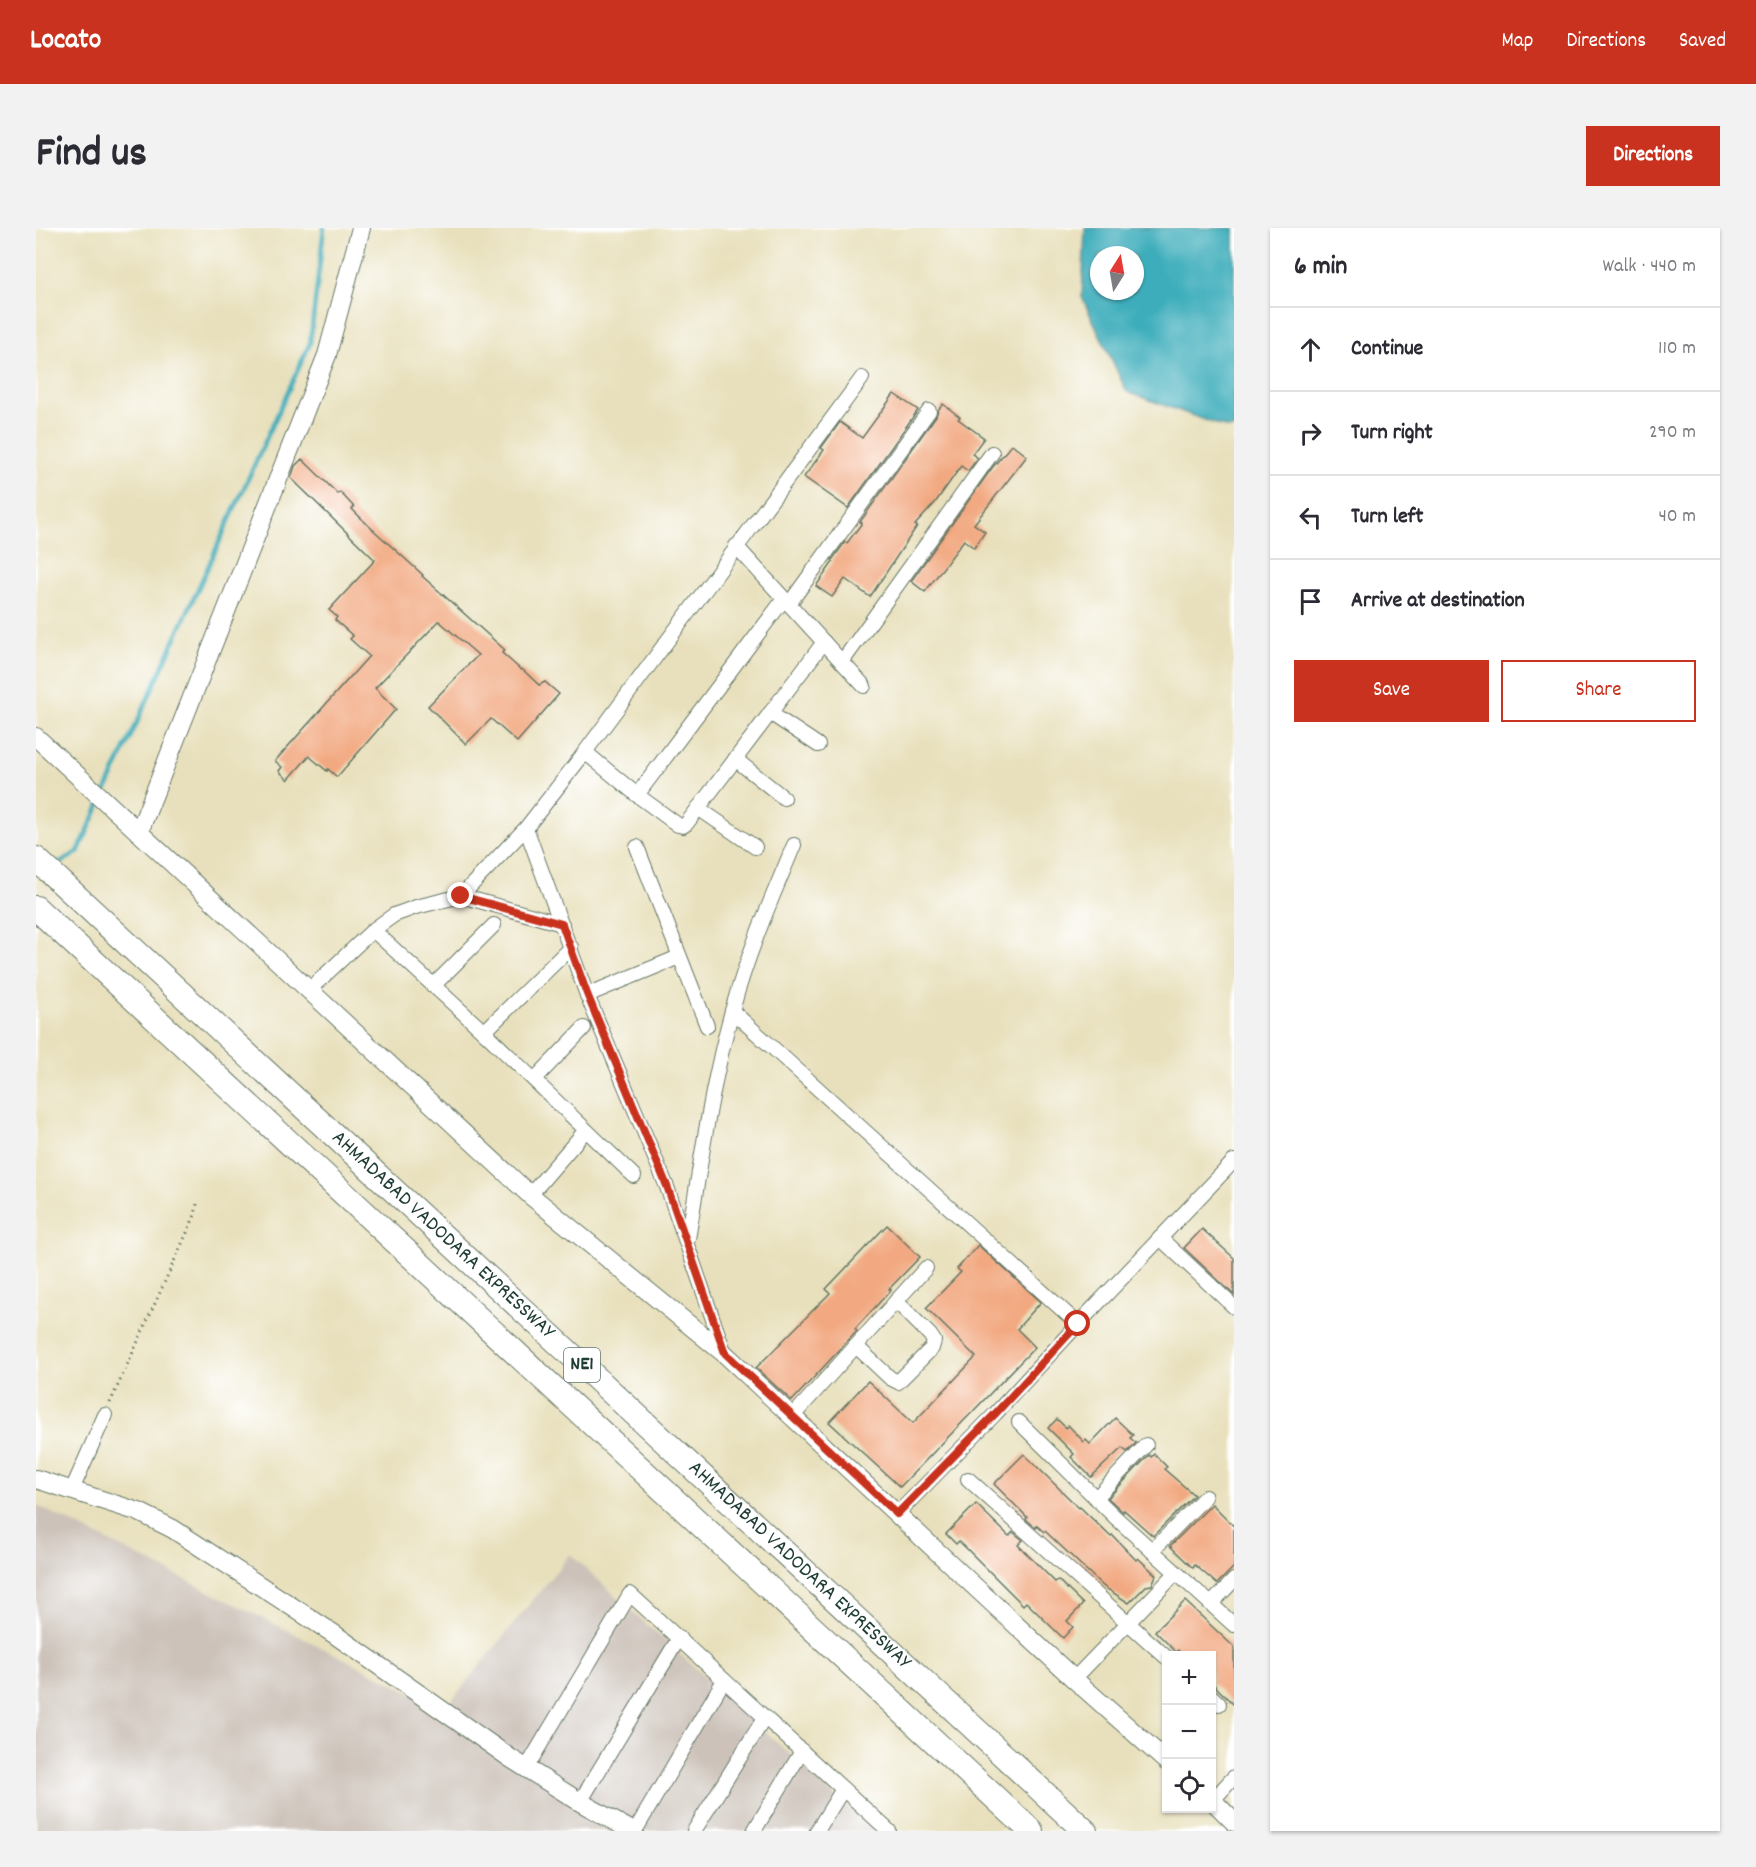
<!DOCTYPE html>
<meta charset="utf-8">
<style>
body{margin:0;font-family:Dekko,sans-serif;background:#f2f2f3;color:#2b2b33}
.controls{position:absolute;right:18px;bottom:18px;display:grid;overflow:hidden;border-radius:0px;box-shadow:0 2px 4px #0004}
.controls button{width:54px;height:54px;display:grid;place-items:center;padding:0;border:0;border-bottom:2px solid #e1e1e2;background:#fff;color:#2b2b33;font:30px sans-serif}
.compass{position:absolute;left:1054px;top:18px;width:54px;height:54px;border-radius:50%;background:#fff;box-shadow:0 2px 4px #0004;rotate:11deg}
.stop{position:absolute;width:18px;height:18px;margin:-14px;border:4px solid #c8321e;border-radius:50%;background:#fff}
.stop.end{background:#c8321e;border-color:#fff;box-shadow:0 2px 6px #0008}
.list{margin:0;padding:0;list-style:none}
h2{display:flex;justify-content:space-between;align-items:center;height:78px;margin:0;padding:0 24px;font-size:26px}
h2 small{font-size:20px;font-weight:400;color:#7c7c81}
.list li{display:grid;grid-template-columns:39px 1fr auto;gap:18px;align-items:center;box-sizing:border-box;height:84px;padding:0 24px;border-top:2px solid #e1e1e2}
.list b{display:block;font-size:22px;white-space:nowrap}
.list em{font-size:20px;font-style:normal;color:#7c7c81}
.actions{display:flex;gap:12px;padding:18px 24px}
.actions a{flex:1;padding:14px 0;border:2px solid #c8321e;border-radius:0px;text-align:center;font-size:21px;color:#c8321e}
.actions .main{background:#c8321e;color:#fff}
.icon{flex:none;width:33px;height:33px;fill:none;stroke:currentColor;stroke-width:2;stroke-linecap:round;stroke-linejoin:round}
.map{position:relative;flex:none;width:1198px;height:1603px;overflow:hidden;border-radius:0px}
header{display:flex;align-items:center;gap:36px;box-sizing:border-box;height:84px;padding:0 30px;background:#c8321e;color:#fff}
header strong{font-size:28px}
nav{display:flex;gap:33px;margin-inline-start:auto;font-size:21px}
.intro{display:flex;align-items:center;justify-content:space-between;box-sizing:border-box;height:144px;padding:0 36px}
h1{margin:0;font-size:42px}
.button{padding:15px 27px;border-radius:0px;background:#c8321e;color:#fff;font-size:21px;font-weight:700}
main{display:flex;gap:36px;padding:0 36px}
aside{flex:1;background:#fff;border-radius:0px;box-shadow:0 2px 4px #0004}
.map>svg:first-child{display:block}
.industrial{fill:#ccc2b9}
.water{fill:#3eadbb;stroke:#2e7578;stroke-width:1.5;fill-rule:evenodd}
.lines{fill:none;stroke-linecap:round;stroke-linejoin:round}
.stream{stroke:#3eadbb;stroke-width:4.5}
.building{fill:#f2a981}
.street-casing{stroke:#657664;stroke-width:16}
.secondary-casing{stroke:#657664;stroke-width:20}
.highway-casing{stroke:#657664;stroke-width:26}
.path{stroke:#657664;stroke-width:3;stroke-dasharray:1.5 4.5;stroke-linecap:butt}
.street{stroke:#fff;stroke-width:14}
.secondary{stroke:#fff;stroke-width:18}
.highway{stroke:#fff;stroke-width:24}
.route{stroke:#c8321e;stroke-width:8}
.labels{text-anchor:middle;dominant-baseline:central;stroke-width:5;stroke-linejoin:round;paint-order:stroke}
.shield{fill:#fff;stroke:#627771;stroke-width:1.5}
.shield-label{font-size:20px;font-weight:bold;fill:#1f3d34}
.street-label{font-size:21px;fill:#1f3d34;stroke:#fff}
</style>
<header>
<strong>Locato</strong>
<nav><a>Map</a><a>Directions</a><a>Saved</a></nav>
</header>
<div class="intro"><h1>Find us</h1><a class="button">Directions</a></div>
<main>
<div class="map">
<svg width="1198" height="1603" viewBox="0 0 1198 1603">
<rect width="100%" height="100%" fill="#fff"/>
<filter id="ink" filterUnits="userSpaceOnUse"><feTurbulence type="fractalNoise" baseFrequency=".0167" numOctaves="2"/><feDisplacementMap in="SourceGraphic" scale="12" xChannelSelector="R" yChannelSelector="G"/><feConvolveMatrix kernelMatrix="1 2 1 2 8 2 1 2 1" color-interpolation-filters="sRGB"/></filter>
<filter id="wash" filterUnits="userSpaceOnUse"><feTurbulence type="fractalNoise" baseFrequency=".008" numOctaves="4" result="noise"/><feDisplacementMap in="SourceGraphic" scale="24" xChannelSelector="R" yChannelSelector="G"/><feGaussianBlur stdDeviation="1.35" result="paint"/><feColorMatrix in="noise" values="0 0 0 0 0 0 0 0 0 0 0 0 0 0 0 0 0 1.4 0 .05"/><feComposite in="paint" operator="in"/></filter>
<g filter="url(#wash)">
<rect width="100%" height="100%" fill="#e8e0bc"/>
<polygon class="industrial" points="0,1277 409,1481 534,1326 838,1603 0,1603"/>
<path class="water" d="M 1049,0 L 1198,0 L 1198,200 L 1191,200 L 1091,164 L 1046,69 ZM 1063,27 L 1099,27 L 1099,63 L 1063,63 Z"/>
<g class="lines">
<g class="stream">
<polyline points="68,567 274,115 288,0"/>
<polyline points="19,638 42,624 65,574"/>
</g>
</g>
<g id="blocks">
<g class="building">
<polygon points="858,166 882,182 812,280 768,249 788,222 785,220 804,194 826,210"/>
<polygon points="907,176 924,189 922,191 948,210 936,226 942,230 932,243 925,238 899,275 879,297 881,298 834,369 809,351 796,369 780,358 797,334 796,332 809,314 811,315 826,295 824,294 900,188 902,182"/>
<polygon points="976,216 991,228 938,296 949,304 938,320 928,312 889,364 875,353 956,240"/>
<polygon points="266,231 302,266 304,264 318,279 316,281 333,298 387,347 386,348 469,422 466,425 485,442 486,441 503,457 509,454 523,466 481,514 455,491 430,516 392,478 442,427 403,393 339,460 360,481 301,549 292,541 291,543 273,528 252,552 243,543 246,539 239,533 333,428 314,411 317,408 299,392 301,389 293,382 339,332 255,250 259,238"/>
<polygon points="851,997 884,1029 853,1061 855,1062 819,1101 821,1103 756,1173 720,1140 794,1065 790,1061"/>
<polygon points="1166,1001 1198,1030 1198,1067 1148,1020"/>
<polygon points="942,1017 1005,1074 981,1101 999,1119 864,1259 793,1194 832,1153 877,1195 940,1129 890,1080 925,1044 921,1041"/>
<polygon points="1079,1190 1097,1207 1094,1210 1100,1215 1091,1224 1086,1220 1055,1249 1035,1229 1038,1226 1012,1200 1021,1191 1030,1200 1032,1197 1048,1214 1050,1212 1054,1216"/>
<polygon points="988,1226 1043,1280 1044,1279 1074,1308 1076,1307 1100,1332 1102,1330 1120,1347 1116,1357 1110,1358 1093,1375 1068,1359 1009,1303 1008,1304 1001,1298 1000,1300 990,1291 991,1289 958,1256"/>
<polygon points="1118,1226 1131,1239 1128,1241 1158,1267 1117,1308 1088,1282 1087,1284 1072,1270 1113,1227 1115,1229"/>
<polygon points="940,1276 973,1308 977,1304 987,1312 982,1317 1019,1354 1022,1352 1047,1376 1031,1393 1037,1399 1027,1410 990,1374 987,1377 923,1313 920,1316 910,1306"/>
<polygon points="1176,1276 1198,1298 1198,1339 1181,1356 1159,1337 1157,1340 1134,1318"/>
<polygon points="1149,1373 1198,1419 1198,1477 1176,1455 1176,1428 1147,1428 1142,1422 1140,1424 1119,1403"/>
</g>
</g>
</g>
<g filter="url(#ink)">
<use href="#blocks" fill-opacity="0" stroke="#657664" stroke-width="1.5"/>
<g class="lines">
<g class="street-casing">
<g id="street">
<polyline points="700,318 828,458"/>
<polyline points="753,376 893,183"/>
<polyline points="806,434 956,225"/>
<polyline points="734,485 782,517"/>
<polyline points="549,524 601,567 748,371"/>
<polyline points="699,531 748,570"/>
<polyline points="601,567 642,597 647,598 651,595 788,414"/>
<polyline points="662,580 719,619"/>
<polyline points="490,600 551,767 631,959 689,1126"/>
<polyline points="601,619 671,798"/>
<polyline points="425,668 526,696"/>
<polyline points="337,702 448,804 598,948"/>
<polyline points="397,758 458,697"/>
<polyline points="273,762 337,702 358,687 380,679 425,668 490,600 549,524 826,150"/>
<polyline points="551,767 643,729"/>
<polyline points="696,783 1042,1096"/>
<polyline points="448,804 535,719"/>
<polyline points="498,852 548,800"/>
<polyline points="494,967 550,902"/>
<polyline points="1124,1010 1198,1079"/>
<path d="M 652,1011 C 665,935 675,857 696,783 C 712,724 735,672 758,617"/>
<polyline points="820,1118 854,1150 862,1154 896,1120 898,1113 894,1107 860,1073"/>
<polyline points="756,1189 890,1040"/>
<polyline points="983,1194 1079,1289 1198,1397"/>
<polyline points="932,1251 1130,1429"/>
<polyline points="36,1262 69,1187"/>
<polyline points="1060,1270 1110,1217"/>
<polyline points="861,1286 959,1186 1042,1096 1198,933"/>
<polyline points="1116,1323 1169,1269"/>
<polyline points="1175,1376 1198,1352"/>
<polyline points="1038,1451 1140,1345"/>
<polyline points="1176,1469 1183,1476"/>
<polyline points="491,1539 594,1366 853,1603"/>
<polyline points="1176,1573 1198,1549"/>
<polyline points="544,1574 643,1410"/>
<polyline points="599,1603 688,1452"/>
<polyline points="658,1603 729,1489"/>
<polyline points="718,1603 766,1523"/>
<polyline points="781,1603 807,1561"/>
</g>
</g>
<g class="secondary-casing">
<g id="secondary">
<polyline points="0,509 494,967 689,1126 1038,1451 1130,1533"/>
<polyline points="103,604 291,127 325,0"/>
<polyline points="0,1251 103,1284 137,1301 298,1406 474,1530 544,1574 596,1603"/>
<polyline points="1176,1572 1198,1594"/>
</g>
</g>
<g class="highway-casing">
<g id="highway">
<path id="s1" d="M 0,631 L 1049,1603"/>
<polyline points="0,680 995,1603"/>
</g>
</g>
<polyline class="path" points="74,1175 159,987 161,976"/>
<use href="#street" class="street"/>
<use href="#secondary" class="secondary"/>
<use href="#highway" class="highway"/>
</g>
</g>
<g class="lines" filter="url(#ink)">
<polyline class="route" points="425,668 526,696 551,766 631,958 689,1125 861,1286 959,1186 1042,1096"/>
</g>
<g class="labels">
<rect class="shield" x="528" y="1120" width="36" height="34" rx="4.5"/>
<g class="shield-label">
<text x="546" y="1137">NE1</text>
</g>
<g class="street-label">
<text stroke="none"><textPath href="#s1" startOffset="554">AHMADABAD VADODARA EXPRESSWAY</textPath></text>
<text stroke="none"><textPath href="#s1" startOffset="1040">AHMADABAD VADODARA EXPRESSWAY</textPath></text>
</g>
</g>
</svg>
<div class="controls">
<button>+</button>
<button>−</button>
<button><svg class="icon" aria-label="locate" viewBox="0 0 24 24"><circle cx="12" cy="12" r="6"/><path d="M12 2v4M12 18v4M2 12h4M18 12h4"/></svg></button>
</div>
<svg class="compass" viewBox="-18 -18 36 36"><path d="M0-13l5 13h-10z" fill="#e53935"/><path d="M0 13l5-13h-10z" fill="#7c7c81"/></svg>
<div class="stop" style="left:1042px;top:1096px"></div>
<div class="stop end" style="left:425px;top:668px"></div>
</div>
<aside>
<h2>6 min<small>Walk · 440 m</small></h2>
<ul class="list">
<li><svg class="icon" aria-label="ahead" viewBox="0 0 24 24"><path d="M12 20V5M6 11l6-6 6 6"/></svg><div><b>Continue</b></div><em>110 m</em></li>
<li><svg class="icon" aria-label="right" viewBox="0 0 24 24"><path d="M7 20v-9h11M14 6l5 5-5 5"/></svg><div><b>Turn right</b></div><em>290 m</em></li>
<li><svg class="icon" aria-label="left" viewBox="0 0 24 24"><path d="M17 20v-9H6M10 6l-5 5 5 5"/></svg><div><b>Turn left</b></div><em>40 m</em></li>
<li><svg class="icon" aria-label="arrive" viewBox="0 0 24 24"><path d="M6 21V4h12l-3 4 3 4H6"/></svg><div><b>Arrive at destination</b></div></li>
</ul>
<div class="actions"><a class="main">Save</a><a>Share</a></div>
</aside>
</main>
